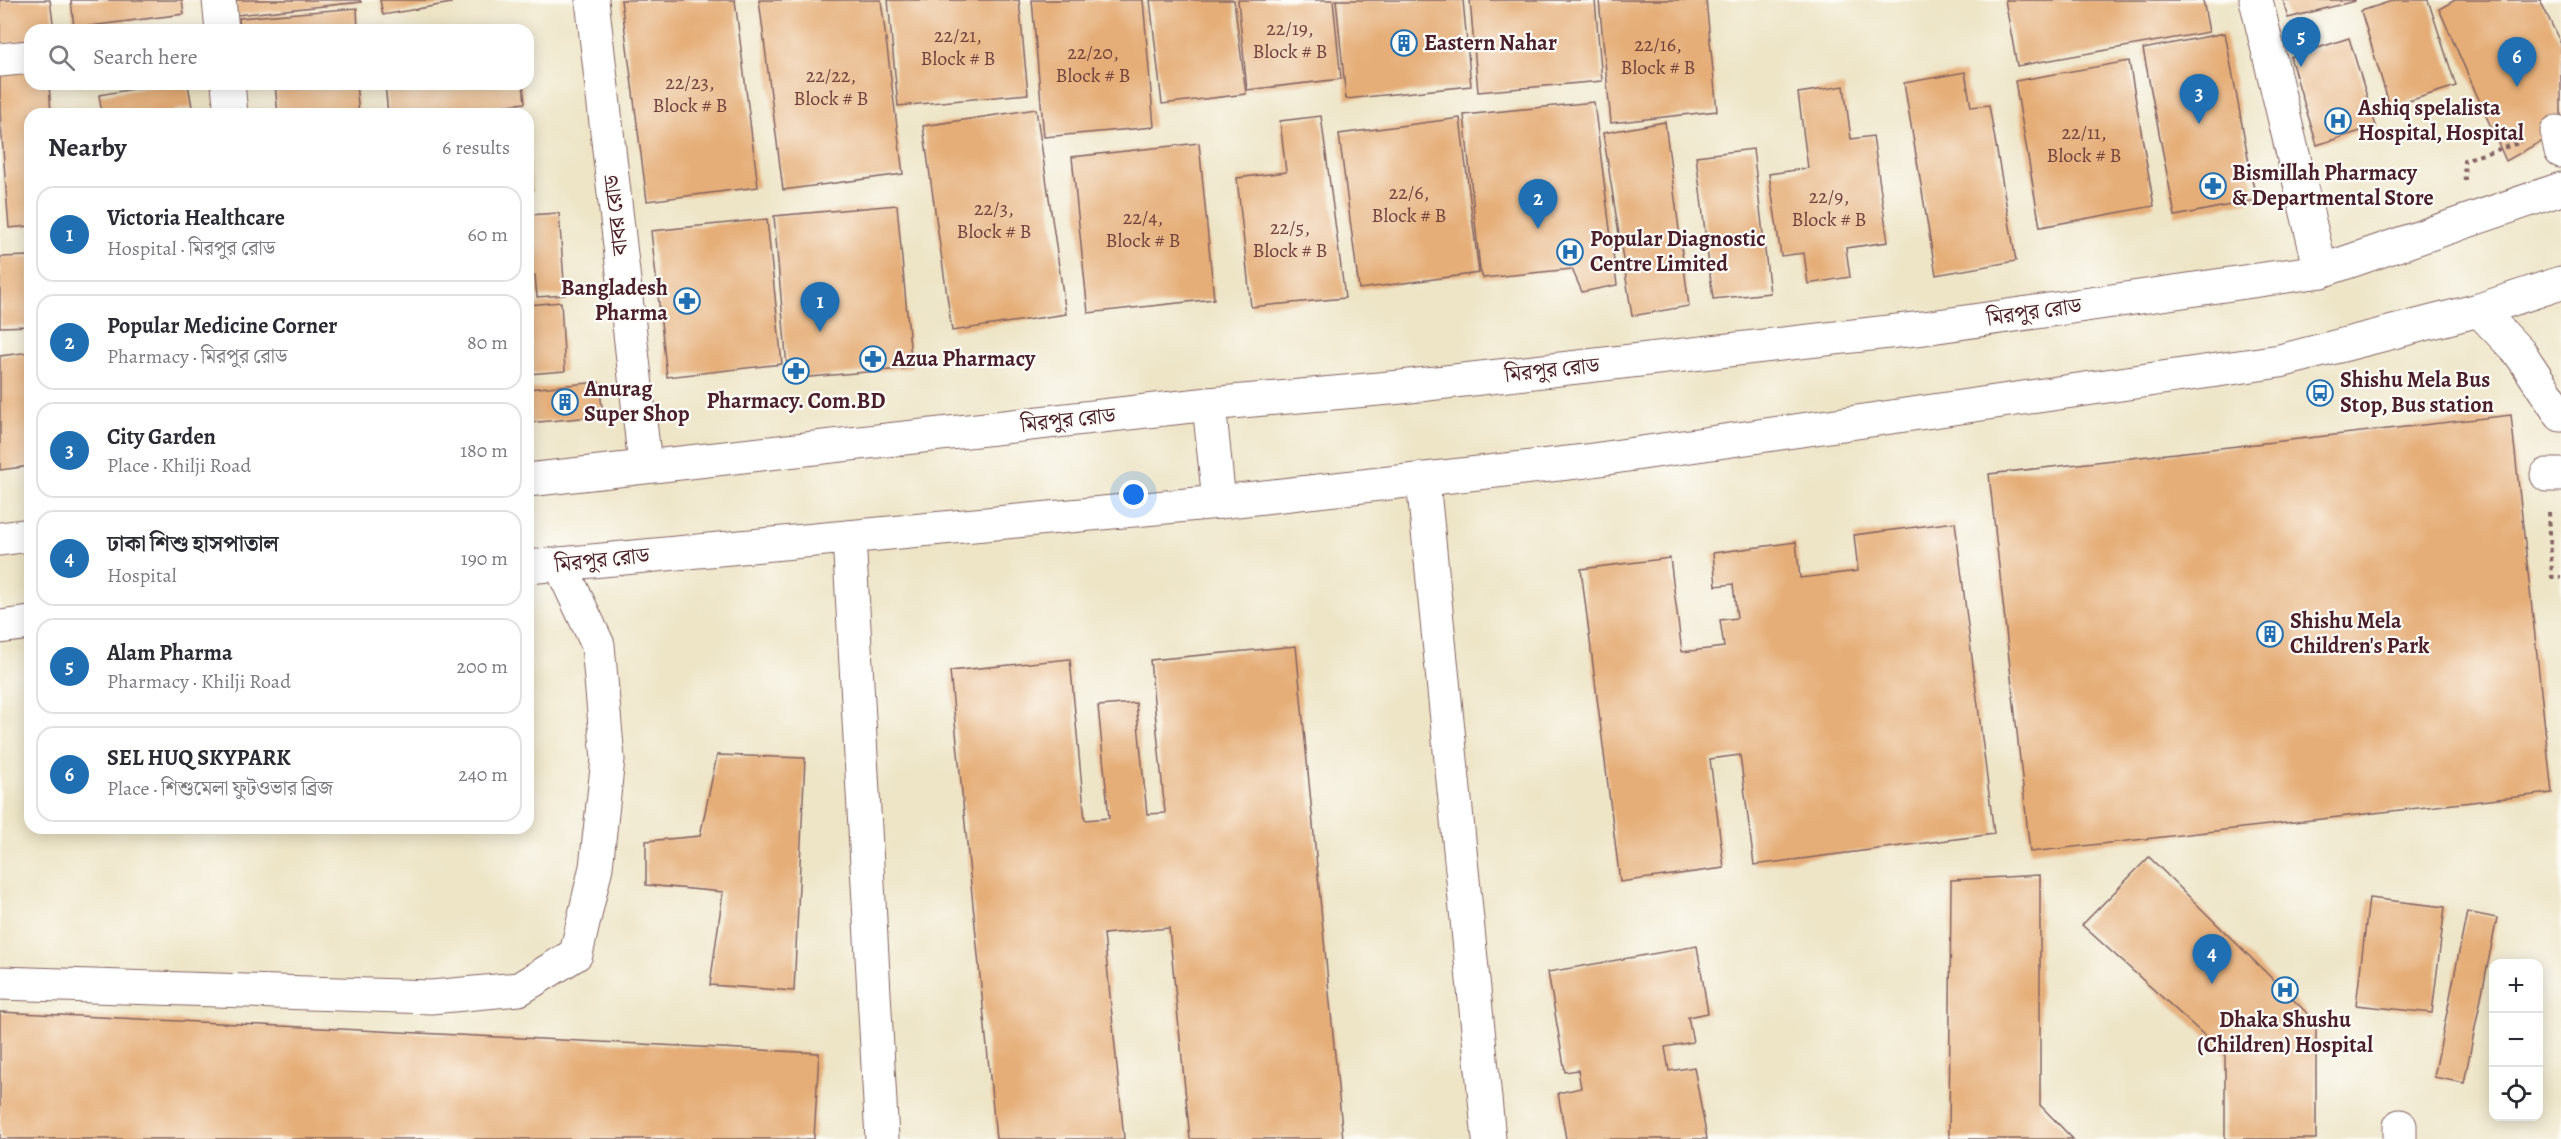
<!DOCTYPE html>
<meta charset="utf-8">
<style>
body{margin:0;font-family:Alegreya,"Noto Serif Bengali",serif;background:#f2f2f3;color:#2b2b33}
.controls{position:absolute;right:18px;bottom:18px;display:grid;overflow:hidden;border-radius:12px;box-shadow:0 3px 15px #0003}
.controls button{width:54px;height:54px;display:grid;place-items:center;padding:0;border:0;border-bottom:2px solid #e1e1e2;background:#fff;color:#2b2b33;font:30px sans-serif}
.you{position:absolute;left:1134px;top:495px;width:21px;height:21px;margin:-15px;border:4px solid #fff;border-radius:50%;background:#1a73e8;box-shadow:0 0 0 9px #1a73e833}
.badge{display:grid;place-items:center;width:39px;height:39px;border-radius:50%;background:#1f6fb2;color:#fff;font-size:20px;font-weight:700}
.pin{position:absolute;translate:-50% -50px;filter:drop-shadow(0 2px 3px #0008)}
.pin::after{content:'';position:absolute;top:32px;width:21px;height:18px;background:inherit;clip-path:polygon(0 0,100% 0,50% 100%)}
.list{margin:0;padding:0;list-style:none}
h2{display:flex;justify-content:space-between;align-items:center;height:78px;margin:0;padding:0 24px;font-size:26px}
h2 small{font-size:20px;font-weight:400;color:#7c7c81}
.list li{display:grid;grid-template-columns:39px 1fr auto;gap:18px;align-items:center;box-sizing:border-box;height:96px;margin:0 12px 12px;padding:0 12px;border:2px solid #e1e1e2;border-radius:18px}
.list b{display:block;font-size:22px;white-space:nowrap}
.list p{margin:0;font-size:20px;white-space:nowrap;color:#7c7c81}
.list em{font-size:20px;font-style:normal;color:#7c7c81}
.icon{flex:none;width:33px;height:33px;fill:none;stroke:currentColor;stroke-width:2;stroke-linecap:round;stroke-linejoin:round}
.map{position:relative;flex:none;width:2561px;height:1139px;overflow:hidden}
.search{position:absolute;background:#fff;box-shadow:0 3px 15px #0003;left:24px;top:24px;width:510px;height:66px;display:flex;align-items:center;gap:15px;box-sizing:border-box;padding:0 21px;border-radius:18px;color:#7c7c81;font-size:22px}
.panel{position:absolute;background:#fff;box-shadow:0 3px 15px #0003;left:24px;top:108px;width:510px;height:726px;border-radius:18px}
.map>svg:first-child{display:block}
.building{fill:#e5ad77}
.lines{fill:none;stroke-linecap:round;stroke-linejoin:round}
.minor-casing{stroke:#836462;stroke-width:35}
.major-casing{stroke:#836462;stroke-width:35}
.highway-casing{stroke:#836462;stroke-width:35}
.path{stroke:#836462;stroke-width:4;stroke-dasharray:4.5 4.5;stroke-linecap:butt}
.minor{stroke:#fff;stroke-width:33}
.major{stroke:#fff;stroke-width:33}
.highway{stroke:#fff;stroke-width:33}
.labels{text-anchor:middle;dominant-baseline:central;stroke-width:4.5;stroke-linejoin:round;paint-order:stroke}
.number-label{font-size:20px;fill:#71423e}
.poi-label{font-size:22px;font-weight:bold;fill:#4a1f2b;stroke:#fdfcf7;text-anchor:start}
.street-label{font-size:22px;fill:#4a1f2b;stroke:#fdfcf7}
</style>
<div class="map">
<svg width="2561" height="1139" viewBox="0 0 2561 1139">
<rect width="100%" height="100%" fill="#fdfcf7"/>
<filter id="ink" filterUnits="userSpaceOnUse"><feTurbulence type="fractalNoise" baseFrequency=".0167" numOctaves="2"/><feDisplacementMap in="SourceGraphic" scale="12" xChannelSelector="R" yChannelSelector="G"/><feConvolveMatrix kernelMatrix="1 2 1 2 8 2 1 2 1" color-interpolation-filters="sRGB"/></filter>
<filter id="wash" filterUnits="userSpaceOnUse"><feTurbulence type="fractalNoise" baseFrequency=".008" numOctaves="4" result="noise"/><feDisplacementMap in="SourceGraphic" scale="24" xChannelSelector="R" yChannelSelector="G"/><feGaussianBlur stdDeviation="1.35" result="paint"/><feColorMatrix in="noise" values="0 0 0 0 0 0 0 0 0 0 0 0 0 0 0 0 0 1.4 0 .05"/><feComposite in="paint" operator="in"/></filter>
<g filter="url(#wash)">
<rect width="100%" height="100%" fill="#eee5c7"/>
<g id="blocks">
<g class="building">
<polygon points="0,0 50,0 54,30 30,30 30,40 0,44"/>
<polygon points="71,0 182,0 184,14 74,28"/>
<polygon points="236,0 360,0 361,2 237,15"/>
<polygon points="380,0 451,0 451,3 383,15"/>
<polygon points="621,0 735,0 758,187 647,201"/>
<polygon points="759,0 881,0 903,174 783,190"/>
<polygon points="888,0 1019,0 1028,94 898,106"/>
<polygon points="1032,0 1143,0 1154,127 1044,137"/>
<polygon points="1150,0 1234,0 1246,94 1162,104"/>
<polygon points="1238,0 1333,0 1341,79 1247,90"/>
<polygon points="1336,0 1463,0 1471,86 1346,99"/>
<polygon points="1470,0 1595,0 1602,81 1478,92"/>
<polygon points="1599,0 1706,0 1717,111 1611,123"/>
<polygon points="2005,0 2203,0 2209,32 2017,66"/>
<polygon points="2283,0 2355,0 2355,1 2288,18"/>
<polygon points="2395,0 2428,0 2456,86 2390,107 2361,11"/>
<polygon points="2455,0 2540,0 2561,44 2561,130 2506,161 2439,9"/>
<polygon points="357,8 358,30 240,30 239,18"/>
<polygon points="2225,33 2256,200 2175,216 2143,49"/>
<polygon points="2349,38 2376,126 2317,145 2290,57"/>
<polygon points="2129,61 2154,206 2040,227 2015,81"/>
<polygon points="30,68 30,84 49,84 51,114 30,114 30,226 9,228 0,111 0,71"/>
<polygon points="1965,72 1971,107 1989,105 2016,261 1936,275 1904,83"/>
<polygon points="161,84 188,84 192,107 173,111 173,114 102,114 99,95"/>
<polygon points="356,84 359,114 278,114 275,85"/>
<polygon points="385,84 523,84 525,103 429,114 388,114"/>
<polygon points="1844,86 1851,139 1873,136 1888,242 1846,248 1850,277 1808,284 1804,253 1781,256 1769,174 1808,168 1798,93"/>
<polygon points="1594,102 1617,285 1582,292 1572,269 1483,278 1480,270 1464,115"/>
<polygon points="1036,109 1066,314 952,331 923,126"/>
<polygon points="1321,116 1345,298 1251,307 1237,178 1286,172 1280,121"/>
<polygon points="1460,118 1479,273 1359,289 1339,134"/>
<polygon points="1665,122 1689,306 1632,316 1603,133"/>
<polygon points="1199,143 1214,299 1088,313 1072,157"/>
<polygon points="1753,149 1770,293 1713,299 1696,156"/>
<polygon points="528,157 533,191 528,192"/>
<polygon points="897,205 912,368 788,379 774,216"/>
<polygon points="559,213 565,295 537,297 535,275 528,276 528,215"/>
<polygon points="767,219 782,364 667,377 651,231"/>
<polygon points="30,256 30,326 0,327 0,257"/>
<polygon points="561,302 565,371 528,374 528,305"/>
<polygon points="30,352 30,466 0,470 0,356"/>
<polygon points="599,382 603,416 528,423 528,389"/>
<polygon points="2511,415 2552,793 2030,852 1989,474"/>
<polygon points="1955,522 1994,834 1754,865 1740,755 1710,759 1724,868 1620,882 1581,569 1670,558 1682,652 1724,647 1720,620 1737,618 1733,584 1716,586 1713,553 1796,542 1800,578 1858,571 1854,535"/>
<polygon points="1296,646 1343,1139 1190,1139 1169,928 1104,934 1124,1139 996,1139 950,671 1070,659 1085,820 1109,818 1098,706 1136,703 1147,814 1165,813 1150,660"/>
<polygon points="717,755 805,758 794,991 710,985 723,892 646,885 646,841 700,836"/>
<polygon points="2149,857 2316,1022 2316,1139 2225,1139 2225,1054 2082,925"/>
<polygon points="2040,875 2040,1105 2073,1139 1951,1139 1949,1136 1951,880"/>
<polygon points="2369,898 2445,907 2432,1013 2356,1005"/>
<polygon points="2467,912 2497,918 2464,1083 2434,1077"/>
<polygon points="1697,946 1708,1013 1688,1017 1693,1042 1665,1047 1669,1071 1694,1067 1707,1139 1566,1139 1558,1093 1581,1088 1578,1070 1565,1072 1548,972"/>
<polygon points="0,1012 819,1053 814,1139 0,1139"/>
</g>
</g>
</g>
<g filter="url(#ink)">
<use href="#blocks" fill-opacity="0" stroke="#836462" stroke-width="1.5"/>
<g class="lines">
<g class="minor-casing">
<g id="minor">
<polyline points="219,0 222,30"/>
<polyline points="592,0 645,465"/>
<polyline points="2256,0 2321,271"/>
<polyline points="0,60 30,57"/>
<polyline points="228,84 231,114"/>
<polyline points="2557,132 2561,151"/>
<polyline points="2547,475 2561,475"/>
<polyline points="1423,481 1489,1139"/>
<polyline points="849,537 882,1139"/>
<polyline points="0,983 431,997 519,989 576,954 596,867 608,759 598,645 560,564"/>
<polyline points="2400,1139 2400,1126"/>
</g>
</g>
<g class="major-casing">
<polyline id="major" points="2479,310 2520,353 2561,415"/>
</g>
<g class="highway-casing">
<g id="highway">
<polyline points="1209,404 1219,502"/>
<polyline points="528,480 1209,404 1401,387 1924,328 2321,271 2561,189"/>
<polyline points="0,539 30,535"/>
<polyline points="528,567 1219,502 1586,461 2280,361 2479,310 2561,283"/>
<polyline points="0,627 30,623"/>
</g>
</g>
<g class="path">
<polyline points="2465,181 2464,160 2522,142"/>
<polyline points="2549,512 2552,577 2561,577"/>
</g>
<use href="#minor" class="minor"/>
<use href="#major" class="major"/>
<use href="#highway" class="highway"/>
</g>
</g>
<defs>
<g id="building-ring" transform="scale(1.35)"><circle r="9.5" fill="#fdfcf7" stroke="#1f6fb2" stroke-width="1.5"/><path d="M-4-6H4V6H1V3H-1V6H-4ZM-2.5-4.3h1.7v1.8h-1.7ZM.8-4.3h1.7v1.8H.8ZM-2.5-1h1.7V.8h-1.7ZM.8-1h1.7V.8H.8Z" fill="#1f6fb2"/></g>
<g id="hospital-ring" transform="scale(1.35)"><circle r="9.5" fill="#fdfcf7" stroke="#1f6fb2" stroke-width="1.5"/><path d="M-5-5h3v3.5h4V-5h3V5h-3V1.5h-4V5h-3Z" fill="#1f6fb2"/></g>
<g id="pharmacy-ring" transform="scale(1.35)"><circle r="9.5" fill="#fdfcf7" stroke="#1f6fb2" stroke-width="1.5"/><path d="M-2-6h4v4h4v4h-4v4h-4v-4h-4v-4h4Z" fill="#1f6fb2"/></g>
<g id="bus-ring" transform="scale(1.35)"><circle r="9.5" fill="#fdfcf7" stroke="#1f6fb2" stroke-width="1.5"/><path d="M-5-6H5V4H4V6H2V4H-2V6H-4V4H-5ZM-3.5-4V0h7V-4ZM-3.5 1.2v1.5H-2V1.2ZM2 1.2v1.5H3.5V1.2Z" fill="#1f6fb2"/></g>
</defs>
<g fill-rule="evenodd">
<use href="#building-ring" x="1404" y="43"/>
<use href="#hospital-ring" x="2338" y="121"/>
<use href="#pharmacy-ring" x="2213" y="186"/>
<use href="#hospital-ring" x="1570" y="252"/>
<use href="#pharmacy-ring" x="687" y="301"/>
<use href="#pharmacy-ring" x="873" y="359"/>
<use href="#pharmacy-ring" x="796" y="371"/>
<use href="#bus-ring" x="2320" y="393"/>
<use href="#building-ring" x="565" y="402"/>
<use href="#building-ring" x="2270" y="634"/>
<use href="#hospital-ring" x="2285" y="990"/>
</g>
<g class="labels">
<g class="number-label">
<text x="1290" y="28">22/19,<tspan x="1290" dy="23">Block # B</tspan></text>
<text x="958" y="35">22/21,<tspan x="958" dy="23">Block # B</tspan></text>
<text x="1658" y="44">22/16,<tspan x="1658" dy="23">Block # B</tspan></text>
<text x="1093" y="52">22/20,<tspan x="1093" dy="23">Block # B</tspan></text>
<text x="831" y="75">22/22,<tspan x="831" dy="23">Block # B</tspan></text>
<text x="690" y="82">22/23,<tspan x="690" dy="23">Block # B</tspan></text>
<text x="2084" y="132">22/11,<tspan x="2084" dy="23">Block # B</tspan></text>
<text x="1409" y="192">22/6,<tspan x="1409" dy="23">Block # B</tspan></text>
<text x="1829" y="196">22/9,<tspan x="1829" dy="23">Block # B</tspan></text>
<text x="994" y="208">22/3,<tspan x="994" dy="23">Block # B</tspan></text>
<text x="1143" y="217">22/4,<tspan x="1143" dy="23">Block # B</tspan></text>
<text x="1290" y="227">22/5,<tspan x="1290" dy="23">Block # B</tspan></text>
</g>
<g class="poi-label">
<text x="1424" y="43">Eastern Nahar</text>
<text x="2358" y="108">Ashiq spelalista<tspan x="2358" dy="25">Hospital, Hospital</tspan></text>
<text x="2232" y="173">Bismillah Pharmacy<tspan x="2232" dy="25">&amp; Departmental Store</tspan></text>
<text x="1590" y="239">Popular Diagnostic<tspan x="1590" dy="25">Centre Limited</tspan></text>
<text x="668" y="288" text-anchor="end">Bangladesh<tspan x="668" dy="25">Pharma</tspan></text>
<text x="892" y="359">Azua Pharmacy</text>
<text x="2340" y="380">Shishu Mela Bus<tspan x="2340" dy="25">Stop, Bus station</tspan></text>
<text x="584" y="389">Anurag<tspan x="584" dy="25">Super Shop</tspan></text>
<text x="796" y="401" text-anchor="middle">Pharmacy. Com.BD</text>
<text x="2290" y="621">Shishu Mela<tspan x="2290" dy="25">Children's Park</tspan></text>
<text x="2285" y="1020" text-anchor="middle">Dhaka Shushu<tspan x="2285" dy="25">(Children) Hospital</tspan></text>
</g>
<g class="street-label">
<text transform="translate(616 215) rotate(-97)">বাবর রোড</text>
<text transform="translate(2034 312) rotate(-8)">মিরপুর রোড</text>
<text transform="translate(1552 370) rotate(-6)">মিরপুর রোড</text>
<text transform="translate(1068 420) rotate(-6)">মিরপুর রোড</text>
<text transform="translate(602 560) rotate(-6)">মিরপুর রোড</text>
</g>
</g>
</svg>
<div class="controls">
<button>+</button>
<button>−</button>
<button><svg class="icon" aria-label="locate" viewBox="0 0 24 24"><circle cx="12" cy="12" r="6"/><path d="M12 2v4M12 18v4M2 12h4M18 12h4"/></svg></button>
</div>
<div class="you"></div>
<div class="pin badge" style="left:820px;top:332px">1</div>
<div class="pin badge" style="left:1538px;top:229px">2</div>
<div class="pin badge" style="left:2199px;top:124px">3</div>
<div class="pin badge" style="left:2212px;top:984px">4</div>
<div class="pin badge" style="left:2301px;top:67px">5</div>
<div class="pin badge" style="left:2517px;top:87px">6</div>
<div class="search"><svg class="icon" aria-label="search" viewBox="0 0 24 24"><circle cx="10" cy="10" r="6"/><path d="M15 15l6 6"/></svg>Search here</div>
<section class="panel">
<h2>Nearby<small>6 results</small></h2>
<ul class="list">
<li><span class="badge">1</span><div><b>Victoria Healthcare</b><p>Hospital · মিরপুর রোড</p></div><em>60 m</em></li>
<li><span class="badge">2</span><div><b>Popular Medicine Corner</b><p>Pharmacy · মিরপুর রোড</p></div><em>80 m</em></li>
<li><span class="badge">3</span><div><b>City Garden</b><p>Place · Khilji Road</p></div><em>180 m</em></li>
<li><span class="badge">4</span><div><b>ঢাকা শিশু হাসপাতাল</b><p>Hospital</p></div><em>190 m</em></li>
<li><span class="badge">5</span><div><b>Alam Pharma</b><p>Pharmacy · Khilji Road</p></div><em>200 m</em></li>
<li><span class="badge">6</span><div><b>SEL HUQ SKYPARK</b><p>Place · শিশুমেলা ফুটওভার ব্রিজ</p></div><em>240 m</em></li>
</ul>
</section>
</div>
